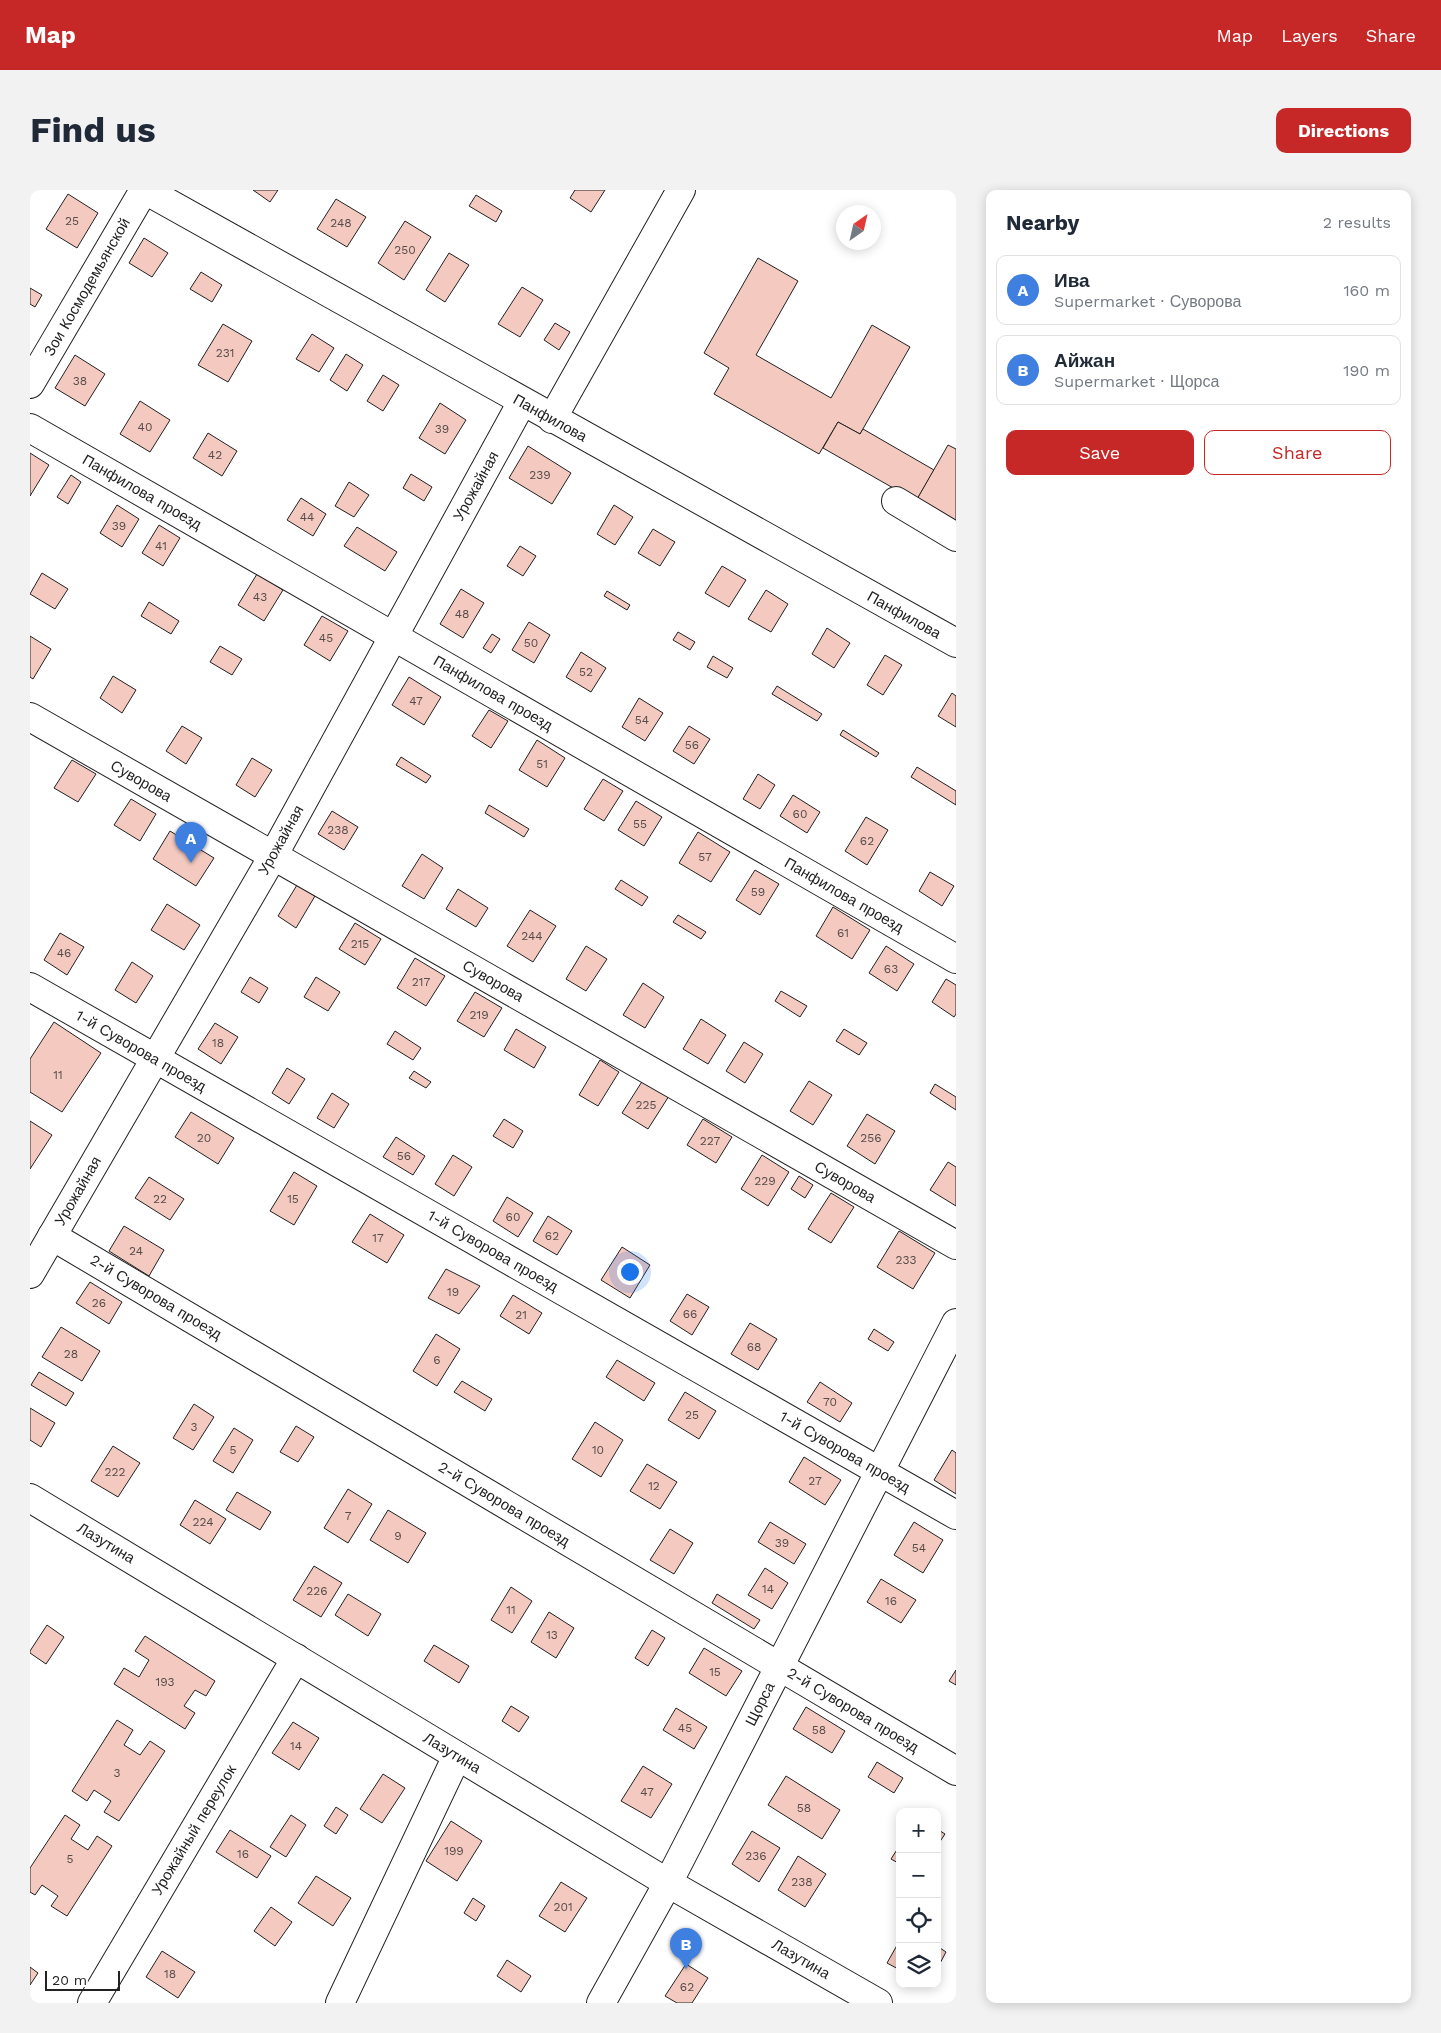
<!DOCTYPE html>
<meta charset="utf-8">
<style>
body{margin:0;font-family:"Work Sans",sans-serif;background:#f2f2f3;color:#1f2937}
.controls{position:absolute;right:15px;bottom:15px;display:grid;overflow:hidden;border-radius:10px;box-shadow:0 2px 12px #0003}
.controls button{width:45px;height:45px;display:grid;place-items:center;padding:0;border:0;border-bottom:1px solid #e0e1e3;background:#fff;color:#1f2937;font:25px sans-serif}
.compass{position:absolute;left:806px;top:15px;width:45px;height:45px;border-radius:50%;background:#fff;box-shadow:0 2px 12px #0003;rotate:34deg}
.scale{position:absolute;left:15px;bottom:12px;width:75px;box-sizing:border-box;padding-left:5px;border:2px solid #222;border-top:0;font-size:14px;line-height:18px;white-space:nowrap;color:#222;-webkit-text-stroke:4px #fff;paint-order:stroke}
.you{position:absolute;left:599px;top:1081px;width:18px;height:18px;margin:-12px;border:4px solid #fff;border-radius:50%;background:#1a73e8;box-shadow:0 0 0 8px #1a73e833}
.badge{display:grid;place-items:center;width:32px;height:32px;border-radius:50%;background:#c62828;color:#fff;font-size:16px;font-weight:700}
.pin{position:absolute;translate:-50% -41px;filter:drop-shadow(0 1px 2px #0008)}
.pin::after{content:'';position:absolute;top:26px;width:18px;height:15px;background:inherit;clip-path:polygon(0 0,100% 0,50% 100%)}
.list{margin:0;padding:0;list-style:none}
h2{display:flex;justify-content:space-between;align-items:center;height:65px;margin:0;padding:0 20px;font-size:21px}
h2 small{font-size:16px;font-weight:400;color:#747a83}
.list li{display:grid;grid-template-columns:32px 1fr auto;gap:15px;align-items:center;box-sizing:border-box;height:70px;margin:0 10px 10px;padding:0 10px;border:1px solid #e0e1e3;border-radius:10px}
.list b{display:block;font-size:19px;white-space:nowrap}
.list p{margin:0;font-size:16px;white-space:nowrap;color:#747a83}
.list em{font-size:16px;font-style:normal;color:#747a83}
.actions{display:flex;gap:10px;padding:15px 20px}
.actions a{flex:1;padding:11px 0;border:1px solid #c62828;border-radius:10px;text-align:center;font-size:18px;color:#c62828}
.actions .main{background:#c62828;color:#fff}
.icon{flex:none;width:28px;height:28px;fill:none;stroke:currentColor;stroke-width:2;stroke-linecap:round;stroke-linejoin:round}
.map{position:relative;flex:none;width:926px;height:1813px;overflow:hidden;border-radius:10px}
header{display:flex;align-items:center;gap:30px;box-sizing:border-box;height:70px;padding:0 25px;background:#c62828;color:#fff}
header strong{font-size:24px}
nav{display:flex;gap:28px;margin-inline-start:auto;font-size:18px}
.intro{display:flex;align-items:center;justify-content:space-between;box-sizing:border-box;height:120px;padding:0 30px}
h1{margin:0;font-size:35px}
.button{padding:12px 22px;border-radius:10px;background:#c62828;color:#fff;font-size:18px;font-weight:700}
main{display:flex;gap:30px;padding:0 30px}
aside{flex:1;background:#fff;border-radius:10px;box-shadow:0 2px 12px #0003}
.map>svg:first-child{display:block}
.building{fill:#f3c9c0;stroke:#222}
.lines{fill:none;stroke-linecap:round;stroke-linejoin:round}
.minor-casing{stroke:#222;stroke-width:30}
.minor{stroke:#fff;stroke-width:28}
.labels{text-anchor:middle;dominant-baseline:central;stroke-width:4;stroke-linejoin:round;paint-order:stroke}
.number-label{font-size:12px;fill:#564c4a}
.street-label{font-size:15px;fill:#222;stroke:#fff}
</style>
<header>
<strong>Map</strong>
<nav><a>Map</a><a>Layers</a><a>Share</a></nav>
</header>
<div class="intro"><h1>Find us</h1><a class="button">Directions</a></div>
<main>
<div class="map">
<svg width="926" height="1813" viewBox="0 0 926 1813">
<rect width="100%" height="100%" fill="#fff"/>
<g class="building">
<polygon points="223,0 248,0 240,12"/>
<polygon points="545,0 575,0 561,22 540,8"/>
<polygon points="38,4 68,23 47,58 16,39"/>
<polygon points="446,5 472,21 466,32 439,16"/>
<polygon points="306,9 336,27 317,57 287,39"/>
<polygon points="375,31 401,47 374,90 348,73"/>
<polygon points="114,48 138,63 122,87 99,73"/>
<polygon points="419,63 439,75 415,112 396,100"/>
<polygon points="728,68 768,91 726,165 801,208 842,135 880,157 830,244 808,232 789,264 684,204 699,178 674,163"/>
<polygon points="171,82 192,95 182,112 160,99"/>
<polygon points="492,97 513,110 490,147 468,134"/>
<polygon points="0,98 12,105 5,117 0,114"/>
<polygon points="525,133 540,142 529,160 514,150"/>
<polygon points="193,134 222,151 198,192 168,175"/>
<polygon points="282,144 304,158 289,182 266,169"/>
<polygon points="316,164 333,175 317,201 300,190"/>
<polygon points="45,165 75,184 55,216 25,198"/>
<polygon points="353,185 369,195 353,221 337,211"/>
<polygon points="110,211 140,230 120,262 90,244"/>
<polygon points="410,213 436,230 415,264 389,248"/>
<polygon points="808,232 830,244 833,239 904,280 886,311 793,258"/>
<polygon points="178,243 207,261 192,286 163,268"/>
<polygon points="918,255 926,259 926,334 886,311"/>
<polygon points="498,256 541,283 522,314 479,288"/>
<polygon points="0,263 19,275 0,306"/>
<polygon points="381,284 402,297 394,311 373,298"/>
<polygon points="41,285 51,292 38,314 27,307"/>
<polygon points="319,292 339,305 324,327 305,316"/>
<polygon points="271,308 296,324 283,346 257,330"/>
<polygon points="87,315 109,329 92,357 70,343"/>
<polygon points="584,315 603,327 585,355 567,344"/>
<polygon points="129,335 150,348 133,376 112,363"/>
<polygon points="327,337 367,362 355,381 314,356"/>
<polygon points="623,339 645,352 630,376 608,363"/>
<polygon points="490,356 506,366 493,386 477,376"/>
<polygon points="692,376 716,390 699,417 675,403"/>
<polygon points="12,383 38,399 25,419 0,404"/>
<polygon points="227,384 253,400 234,431 208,415"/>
<polygon points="431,399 454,413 433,448 410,434"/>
<polygon points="736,400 758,414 741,442 718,429"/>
<polygon points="577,401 600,415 597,420 574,406"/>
<polygon points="119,412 149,431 141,444 111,426"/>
<polygon points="292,426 318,441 300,471 274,455"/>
<polygon points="499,432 520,445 504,473 482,460"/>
<polygon points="797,438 820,453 804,478 782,464"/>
<polygon points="648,442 665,452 660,460 643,450"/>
<polygon points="462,444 470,449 461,463 453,458"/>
<polygon points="0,446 21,459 3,489 0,487"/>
<polygon points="190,456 212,469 202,485 180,472"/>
<polygon points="551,462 576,478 561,502 536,487"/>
<polygon points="855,465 872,475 853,505 837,495"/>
<polygon points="683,466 703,478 697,488 677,477"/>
<polygon points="83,486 106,500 92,523 70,508"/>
<polygon points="379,487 411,507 394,535 362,515"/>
<polygon points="747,496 792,524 787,531 742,504"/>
<polygon points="922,503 926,506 926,537 908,526"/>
<polygon points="609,508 633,523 615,551 592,537"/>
<polygon points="459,520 478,531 461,558 442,546"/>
<polygon points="152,536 172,548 156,574 136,561"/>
<polygon points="659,536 680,549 664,574 643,561"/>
<polygon points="813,540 849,563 846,567 810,545"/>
<polygon points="507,550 535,568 517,597 489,580"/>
<polygon points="371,567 401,586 396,593 366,575"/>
<polygon points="222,568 242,580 225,607 206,595"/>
<polygon points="42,570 66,584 48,612 24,598"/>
<polygon points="887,577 926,601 926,615 881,587"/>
<polygon points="728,584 745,595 730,619 713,609"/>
<polygon points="573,589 593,601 574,631 554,619"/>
<polygon points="763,605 790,622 777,643 750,626"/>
<polygon points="101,609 126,624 110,651 84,635"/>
<polygon points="606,611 632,627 614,656 588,640"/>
<polygon points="459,615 499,639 494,647 455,623"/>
<polygon points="302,621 328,637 314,660 288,644"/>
<polygon points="836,627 858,640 837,675 815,661"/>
<polygon points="140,641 184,668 166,696 123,669"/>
<polygon points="668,642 700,662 681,692 649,673"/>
<polygon points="392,664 413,678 394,709 372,696"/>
<polygon points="725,680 749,694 730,725 706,710"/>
<polygon points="900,682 924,696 912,716 889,701"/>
<polygon points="591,690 618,707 612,716 585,699"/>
<polygon points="267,695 285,706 266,738 248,726"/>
<polygon points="428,699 458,718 446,737 416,719"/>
<polygon points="137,714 170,735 154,760 121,740"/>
<polygon points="803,717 840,740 822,769 786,746"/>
<polygon points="500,720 526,736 503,772 477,756"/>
<polygon points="648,725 676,742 671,749 643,732"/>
<polygon points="325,733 351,749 335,775 309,759"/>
<polygon points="30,743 54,757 37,785 14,770"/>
<polygon points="556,756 577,769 556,801 536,789"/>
<polygon points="856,756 884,774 867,801 839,783"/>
<polygon points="385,768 415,786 396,816 367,798"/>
<polygon points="102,772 123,786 106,813 85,800"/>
<polygon points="220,787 238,798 229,813 211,802"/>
<polygon points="286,787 310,802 298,821 274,807"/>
<polygon points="916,789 926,795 926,824 924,827 902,812"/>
<polygon points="613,793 634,807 615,838 593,825"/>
<polygon points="751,801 777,816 770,827 745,811"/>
<polygon points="445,802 472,818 454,847 427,831"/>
<polygon points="671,829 696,845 678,874 653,859"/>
<polygon points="24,832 71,863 32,922 0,902 0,869"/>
<polygon points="185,833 208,847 191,874 168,859"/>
<polygon points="486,839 516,857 504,878 474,860"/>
<polygon points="814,839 837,853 829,865 806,851"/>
<polygon points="365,841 391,858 383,870 357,854"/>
<polygon points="714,852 733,864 715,893 696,881"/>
<polygon points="570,870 589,882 568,916 549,905"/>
<polygon points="257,878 275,889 259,914 242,903"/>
<polygon points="384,881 401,892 396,898 379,888"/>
<polygon points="613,890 639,906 618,939 592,923"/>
<polygon points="779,891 802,905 783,935 760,921"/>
<polygon points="905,894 926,907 926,920 900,903"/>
<polygon points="302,903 319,914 304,938 287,928"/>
<polygon points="161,922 204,948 188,974 145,947"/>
<polygon points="837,924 865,941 845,974 817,956"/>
<polygon points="474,929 493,941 483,958 463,946"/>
<polygon points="673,929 702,947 686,973 657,955"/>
<polygon points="0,931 22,945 0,979"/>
<polygon points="366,947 395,966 383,985 353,967"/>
<polygon points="423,965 442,977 424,1006 405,994"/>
<polygon points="732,965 759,982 738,1016 711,999"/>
<polygon points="918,972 926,977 926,1016 900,1000"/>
<polygon points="264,982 287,996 264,1035 240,1021"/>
<polygon points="769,986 783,995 775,1008 761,999"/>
<polygon points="119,987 154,1009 140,1030 105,1008"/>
<polygon points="801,1003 824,1017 801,1053 778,1039"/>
<polygon points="477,1007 503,1023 488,1047 463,1031"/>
<polygon points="340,1024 374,1045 357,1073 322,1052"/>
<polygon points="518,1026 542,1041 527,1065 503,1051"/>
<polygon points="94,1036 134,1060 119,1086 79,1061"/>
<polygon points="869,1041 905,1063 883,1099 847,1077"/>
<polygon points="592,1057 620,1075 600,1108 571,1090"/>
<polygon points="416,1079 450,1096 429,1124 398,1108"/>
<polygon points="60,1092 92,1112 79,1134 46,1113"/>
<polygon points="657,1104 679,1117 662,1145 640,1131"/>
<polygon points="483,1105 512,1123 499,1144 470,1126"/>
<polygon points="720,1133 747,1149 728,1180 701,1164"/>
<polygon points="31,1137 70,1161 52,1191 12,1167"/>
<polygon points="844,1139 864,1152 858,1161 838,1149"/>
<polygon points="406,1144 430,1159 407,1196 383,1181"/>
<polygon points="587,1170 625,1193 614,1211 576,1187"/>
<polygon points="9,1182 44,1203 36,1216 1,1195"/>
<polygon points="432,1191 462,1209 455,1221 424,1202"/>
<polygon points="790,1192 822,1213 810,1232 777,1212"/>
<polygon points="655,1202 686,1221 669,1249 638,1230"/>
<polygon points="164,1214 184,1227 163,1260 143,1248"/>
<polygon points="0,1218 25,1233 11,1257 0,1250"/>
<polygon points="565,1232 593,1250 571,1287 542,1269"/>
<polygon points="266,1236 284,1247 268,1272 250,1262"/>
<polygon points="204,1238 223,1250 203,1283 183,1271"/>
<polygon points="83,1256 110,1273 88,1307 61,1291"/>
<polygon points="922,1260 926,1263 926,1304 904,1290"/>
<polygon points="774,1267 811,1290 795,1315 759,1292"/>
<polygon points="617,1274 647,1292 630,1319 600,1301"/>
<polygon points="318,1299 342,1314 318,1353 294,1338"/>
<polygon points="207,1302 241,1322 230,1340 196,1320"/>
<polygon points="165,1310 196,1329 180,1354 150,1335"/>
<polygon points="358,1320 396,1343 378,1373 340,1350"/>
<polygon points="740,1332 776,1354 764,1374 728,1352"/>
<polygon points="884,1332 913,1350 893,1383 864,1365"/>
<polygon points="640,1339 663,1353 644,1384 620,1370"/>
<polygon points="284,1376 312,1393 291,1427 263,1410"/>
<polygon points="735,1378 758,1393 742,1419 718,1405"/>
<polygon points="851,1389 886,1410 871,1433 837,1412"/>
<polygon points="481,1397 502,1411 482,1443 461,1430"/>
<polygon points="318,1404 351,1424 338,1446 305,1425"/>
<polygon points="687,1404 730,1430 724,1439 682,1413"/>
<polygon points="519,1422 544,1438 526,1468 501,1452"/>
<polygon points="17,1435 34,1447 16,1474 0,1463 0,1461"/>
<polygon points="622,1440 635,1448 618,1476 605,1468"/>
<polygon points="115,1446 185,1491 176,1506 165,1500 154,1516 165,1523 155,1539 84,1494 94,1478 109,1487 119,1470 105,1461"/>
<polygon points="404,1455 439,1476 429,1493 394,1471"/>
<polygon points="674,1458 712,1481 696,1506 659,1483"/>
<polygon points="926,1480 926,1495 919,1491"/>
<polygon points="481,1516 499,1527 489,1542 472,1531"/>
<polygon points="776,1517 815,1541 802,1563 763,1539"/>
<polygon points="646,1518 677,1537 664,1559 633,1540"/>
<polygon points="87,1530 103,1540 94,1555 110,1565 120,1551 135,1561 89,1631 74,1622 81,1611 64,1600 57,1611 42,1601"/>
<polygon points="263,1532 289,1548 269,1580 242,1563"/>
<polygon points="847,1572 873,1588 864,1603 838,1587"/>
<polygon points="613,1576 642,1594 621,1628 591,1611"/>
<polygon points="353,1584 375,1598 352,1633 330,1619"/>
<polygon points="756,1586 810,1620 792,1649 738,1615"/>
<polygon points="306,1617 318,1625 306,1644 294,1636"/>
<polygon points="35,1625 50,1635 41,1649 58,1660 67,1646 82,1656 37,1726 21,1716 28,1706 12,1695 5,1705 0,1702 0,1678"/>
<polygon points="261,1625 276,1635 256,1667 240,1657"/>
<polygon points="421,1631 452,1651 427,1691 396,1671"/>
<polygon points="907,1639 915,1644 907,1656"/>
<polygon points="200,1640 241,1666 227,1688 186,1662"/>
<polygon points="722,1641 750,1658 729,1692 702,1674"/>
<polygon points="870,1655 870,1674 861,1669"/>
<polygon points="768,1666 796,1684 775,1717 748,1700"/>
<polygon points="286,1686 321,1708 303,1736 268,1713"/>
<polygon points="531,1692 557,1708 535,1742 509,1726"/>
<polygon points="443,1708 455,1716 446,1731 434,1723"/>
<polygon points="241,1717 262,1732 245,1756 224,1741"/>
<polygon points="870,1750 870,1780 857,1773"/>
<polygon points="907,1756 916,1762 907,1779"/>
<polygon points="132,1761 165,1782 148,1808 116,1787"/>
<polygon points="477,1770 501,1786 491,1802 467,1786"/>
<polygon points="656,1774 678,1788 662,1813 647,1813 635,1806"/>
<polygon points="0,1777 8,1783 0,1795"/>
</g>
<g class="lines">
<g class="minor-casing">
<g id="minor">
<polyline points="115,0 926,453"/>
<polyline points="0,194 114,0"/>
<polyline points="522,229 651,0"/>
<polyline points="0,238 926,769"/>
<polyline points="866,311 926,347"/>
<polyline points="0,527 926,1055"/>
<polyline points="0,797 926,1325"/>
<polyline points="22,1046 926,1581"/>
<polyline points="0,1084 243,666 492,212"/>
<polyline points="0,1308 638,1693 848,1813"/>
<polyline points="62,1813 266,1468"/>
<polyline points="310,1813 427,1566"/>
<polyline points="571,1813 638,1693 926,1133"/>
</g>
</g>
<use href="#minor" class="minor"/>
</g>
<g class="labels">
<g class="number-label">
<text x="42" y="31">25</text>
<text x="311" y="33">248</text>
<text x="375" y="60">250</text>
<text x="195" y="163">231</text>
<text x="50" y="191">38</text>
<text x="115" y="237">40</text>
<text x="412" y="239">39</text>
<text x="185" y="265">42</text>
<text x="510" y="285">239</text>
<text x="277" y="327">44</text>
<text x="89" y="336">39</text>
<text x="131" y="356">41</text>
<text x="230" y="407">43</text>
<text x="432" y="424">48</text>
<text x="296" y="448">45</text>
<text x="501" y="453">50</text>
<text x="556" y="482">52</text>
<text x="386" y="511">47</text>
<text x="612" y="530">54</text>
<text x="662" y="555">56</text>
<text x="512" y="574">51</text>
<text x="770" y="624">60</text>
<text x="610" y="634">55</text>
<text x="308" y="640">238</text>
<text x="837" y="651">62</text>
<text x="675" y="667">57</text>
<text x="728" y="702">59</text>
<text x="813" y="743">61</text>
<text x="502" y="746">244</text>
<text x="330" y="754">215</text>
<text x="34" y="763">46</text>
<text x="861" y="779">63</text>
<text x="391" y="792">217</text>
<text x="449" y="825">219</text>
<text x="188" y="853">18</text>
<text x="28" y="885">11</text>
<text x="616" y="915">225</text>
<text x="174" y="948">20</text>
<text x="841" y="948">256</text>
<text x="680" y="951">227</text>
<text x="374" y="966">56</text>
<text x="735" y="991">229</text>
<text x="130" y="1009">22</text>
<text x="263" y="1009">15</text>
<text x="483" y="1027">60</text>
<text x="522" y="1046">62</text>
<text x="348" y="1048">17</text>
<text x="106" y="1061">24</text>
<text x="876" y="1070">233</text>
<text x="423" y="1102">19</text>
<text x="69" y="1113">26</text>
<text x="660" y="1124">66</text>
<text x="491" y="1125">21</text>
<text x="724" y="1157">68</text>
<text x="41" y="1164">28</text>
<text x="407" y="1170">6</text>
<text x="800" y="1212">70</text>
<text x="662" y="1225">25</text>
<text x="164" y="1237">3</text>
<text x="203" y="1260">5</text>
<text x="568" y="1260">10</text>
<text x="85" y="1282">222</text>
<text x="785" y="1291">27</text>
<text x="624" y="1296">12</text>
<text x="318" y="1326">7</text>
<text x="173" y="1332">224</text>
<text x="368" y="1346">9</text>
<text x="752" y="1353">39</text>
<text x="889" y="1358">54</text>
<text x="738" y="1399">14</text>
<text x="287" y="1401">226</text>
<text x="861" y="1411">16</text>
<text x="481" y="1420">11</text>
<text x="522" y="1445">13</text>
<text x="685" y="1482">15</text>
<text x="135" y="1492">193</text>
<text x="655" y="1538">45</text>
<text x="789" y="1540">58</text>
<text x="266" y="1556">14</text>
<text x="87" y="1583">3</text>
<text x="617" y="1602">47</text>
<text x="774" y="1618">58</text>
<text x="424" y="1661">199</text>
<text x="213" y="1664">16</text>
<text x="726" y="1666">236</text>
<text x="40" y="1669">5</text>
<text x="772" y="1692">238</text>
<text x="533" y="1717">201</text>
<text x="140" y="1784">18</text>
<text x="657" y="1797">62</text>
</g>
<g class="street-label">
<text transform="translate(57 97) rotate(-60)">Зои Космодемьянской</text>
<text transform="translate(520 228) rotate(29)">Панфилова</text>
<text transform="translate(446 296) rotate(-61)">Урожайная</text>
<text transform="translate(112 302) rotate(30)">Панфилова проезд</text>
<text transform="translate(874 425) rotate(29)">Панфилова</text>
<text transform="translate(463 503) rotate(30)">Панфилова проезд</text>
<text transform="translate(111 591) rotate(30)">Суворова</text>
<text transform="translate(251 650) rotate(-61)">Урожайная</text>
<text transform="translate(814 705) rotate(30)">Панфилова проезд</text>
<text transform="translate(463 791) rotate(30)">Суворова</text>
<text transform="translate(111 861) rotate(30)">1-й Суворова проезд</text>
<text transform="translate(815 992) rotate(30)">Суворова</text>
<text transform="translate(48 1001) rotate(-60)">Урожайная</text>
<text transform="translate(463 1061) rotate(30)">1-й Суворова проезд</text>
<text transform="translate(126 1107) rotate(31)">2-й Суворова проезд</text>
<text transform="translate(815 1262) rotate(30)">1-й Суворова проезд</text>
<text transform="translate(474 1314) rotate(31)">2-й Суворова проезд</text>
<text transform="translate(76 1353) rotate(31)">Лазутина</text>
<text transform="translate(730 1514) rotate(-63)">Щорса</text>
<text transform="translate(823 1520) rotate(31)">2-й Суворова проезд</text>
<text transform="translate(422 1563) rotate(31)">Лазутина</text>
<text transform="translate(164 1640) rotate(-59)">Урожайный переулок</text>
<text transform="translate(771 1769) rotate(30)">Лазутина</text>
</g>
</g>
</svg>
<div class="controls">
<button>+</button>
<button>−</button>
<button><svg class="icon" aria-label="locate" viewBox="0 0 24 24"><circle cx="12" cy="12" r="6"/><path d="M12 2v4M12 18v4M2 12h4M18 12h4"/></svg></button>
<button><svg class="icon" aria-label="layers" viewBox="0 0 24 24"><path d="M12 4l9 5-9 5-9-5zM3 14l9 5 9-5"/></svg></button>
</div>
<svg class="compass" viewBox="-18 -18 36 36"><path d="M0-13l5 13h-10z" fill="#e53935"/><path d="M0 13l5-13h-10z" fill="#747a83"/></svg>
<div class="scale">20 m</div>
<div class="you"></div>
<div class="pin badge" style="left:161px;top:673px;background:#3f7fe0">A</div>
<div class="pin badge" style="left:656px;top:1779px;background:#3f7fe0">B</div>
</div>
<aside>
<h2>Nearby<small>2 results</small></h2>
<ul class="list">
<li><span class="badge" style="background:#3f7fe0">A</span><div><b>Ива</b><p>Supermarket · Суворова</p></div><em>160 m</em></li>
<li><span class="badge" style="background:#3f7fe0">B</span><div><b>Айжан</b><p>Supermarket · Щорса</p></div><em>190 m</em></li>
</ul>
<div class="actions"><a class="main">Save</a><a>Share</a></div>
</aside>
</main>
